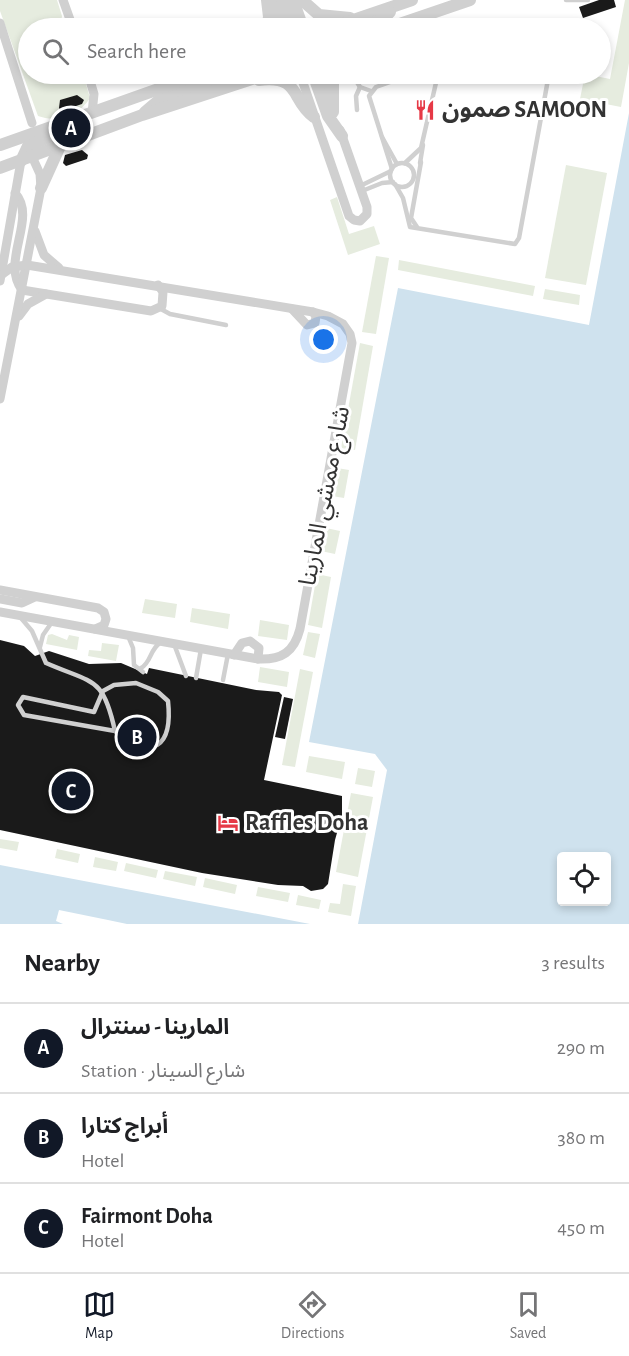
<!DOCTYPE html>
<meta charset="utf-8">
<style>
body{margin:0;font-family:"Alegreya Sans","Noto Sans Arabic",sans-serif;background:#f2f2f2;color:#202124}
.controls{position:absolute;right:18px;bottom:18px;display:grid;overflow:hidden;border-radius:6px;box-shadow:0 3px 9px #0003}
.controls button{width:54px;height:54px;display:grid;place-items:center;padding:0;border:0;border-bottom:2px solid #e0e0e0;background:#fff;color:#202124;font:30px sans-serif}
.you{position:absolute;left:324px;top:340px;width:21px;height:21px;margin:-15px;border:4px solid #fff;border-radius:50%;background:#1a73e8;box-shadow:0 0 0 9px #1a73e833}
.badge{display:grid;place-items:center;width:39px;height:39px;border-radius:50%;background:#111827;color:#fff;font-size:20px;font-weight:700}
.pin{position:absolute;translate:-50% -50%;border:3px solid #fff;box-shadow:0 2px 6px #0006}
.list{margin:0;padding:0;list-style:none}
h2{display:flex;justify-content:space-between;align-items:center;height:78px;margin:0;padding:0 24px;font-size:26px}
h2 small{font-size:20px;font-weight:400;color:#757577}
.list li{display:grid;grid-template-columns:39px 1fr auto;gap:18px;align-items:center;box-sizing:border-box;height:90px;padding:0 24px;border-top:2px solid #e0e0e0}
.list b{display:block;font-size:22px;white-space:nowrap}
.list p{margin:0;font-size:20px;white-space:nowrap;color:#757577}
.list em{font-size:20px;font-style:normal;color:#757577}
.icon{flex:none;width:33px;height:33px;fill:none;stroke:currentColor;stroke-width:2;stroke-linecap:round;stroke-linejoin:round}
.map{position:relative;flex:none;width:629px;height:924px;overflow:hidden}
.search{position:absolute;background:#fff;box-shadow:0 3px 9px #0003;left:18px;right:18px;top:18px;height:66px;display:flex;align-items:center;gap:15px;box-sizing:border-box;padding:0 21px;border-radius:33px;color:#757577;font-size:22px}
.sheet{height:348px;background:#fff}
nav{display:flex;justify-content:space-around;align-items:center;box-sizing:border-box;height:84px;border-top:2px solid #e0e0e0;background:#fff;font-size:16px;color:#757577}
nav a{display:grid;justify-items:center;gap:3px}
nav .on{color:#111827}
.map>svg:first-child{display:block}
.green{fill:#e6ecdf}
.water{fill:#cfe2ee;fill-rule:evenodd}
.pier{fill:#fff}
.building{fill:#1a1a1a}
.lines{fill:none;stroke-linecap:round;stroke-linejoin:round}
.service{stroke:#d0d0d0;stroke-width:4.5}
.minor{stroke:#d0d0d0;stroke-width:9}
.tertiary{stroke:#d0d0d0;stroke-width:12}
.labels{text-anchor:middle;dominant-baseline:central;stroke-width:6;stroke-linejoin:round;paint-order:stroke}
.poi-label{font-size:24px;font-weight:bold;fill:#333;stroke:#fff;text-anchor:start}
.street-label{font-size:24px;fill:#333;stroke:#fff}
</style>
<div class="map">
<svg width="629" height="924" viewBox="0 0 629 924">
<rect width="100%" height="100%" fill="#fff"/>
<g class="green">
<path d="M 0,0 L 57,0 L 62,16 L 60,28 L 28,28 L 28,74 L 83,74 L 90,98 C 80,115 57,123 38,116 L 0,11 Z"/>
<polygon points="625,0 629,0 629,63 621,107 580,99 585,74 610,79"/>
<polygon points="566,165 607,173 586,285 545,278"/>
<polygon points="337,197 349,234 374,226 380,244 348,255 330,200"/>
<polygon points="376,256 389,258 376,334 362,332"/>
<polygon points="399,260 535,286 533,296 398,270"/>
<polygon points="545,289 580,295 579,305 543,299"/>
<polygon points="360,343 373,346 355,450 341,448"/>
<polygon points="337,468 349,470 344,498 332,496"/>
<polygon points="326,528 340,531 335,554 321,551"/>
<polygon points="317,574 331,577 322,628 308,625"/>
<polygon points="145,599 177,604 175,618 142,613"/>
<polygon points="192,608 230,614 228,629 190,622"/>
<polygon points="260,620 289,625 287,640 258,636"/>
<polygon points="308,632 320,634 315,658 303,655"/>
<polygon points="52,634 67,640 69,635 79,637 77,650 46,644 48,635"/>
<polygon points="102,643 119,645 116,661 88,656 89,650 101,651"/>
<polygon points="260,667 289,672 287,687 258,682"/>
<polygon points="300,669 313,672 295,767 282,765"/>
<polygon points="309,756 345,762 342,779 306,772"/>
<polygon points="358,768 375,771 372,787 355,784"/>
<polygon points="351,793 373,797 358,877 336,872"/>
<polygon points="0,839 19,842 17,851 0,848"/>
<polygon points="57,849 80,854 78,863 55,858"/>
<polygon points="95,857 118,862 116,871 93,867"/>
<polygon points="126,863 158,870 156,878 124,871"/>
<polygon points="165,871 197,877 195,886 163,879"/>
<polygon points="205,878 237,885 235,894 203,887"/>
<polygon points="343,884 356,886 351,916 328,912 330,903 340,904"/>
<polygon points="258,887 290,893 288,902 256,896"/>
<polygon points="298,895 321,900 319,909 296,905"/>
</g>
<g class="water">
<path d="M 629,113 L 629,924 L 358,924 L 387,770 L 375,754 L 309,742 L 398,288 L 589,325 ZM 562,856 L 606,856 L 606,902 L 562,902 Z"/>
<polygon points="0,865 310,924 0,924"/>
</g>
<polygon class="pier" points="59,910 108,920 127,924 63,924 56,921"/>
<g class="building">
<polygon points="599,0 614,0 616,7 583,18 579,7"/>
<polygon points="77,95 84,100 82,104 61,111 59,108 60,100"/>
<polygon points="82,150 88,155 87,159 66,166 63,163 65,155"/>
<polygon points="0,640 24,646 35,656 49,651 89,664 121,663 147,674 149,668 256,690 279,692 282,695 264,780 342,796 342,815 335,840 328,884 323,889 311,891 303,886 278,885 202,873 0,830"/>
<polygon points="284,697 293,699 285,739 275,737"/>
</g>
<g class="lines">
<g class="service">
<polyline points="566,0 588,0"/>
<polyline points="534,74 549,76"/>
<polyline points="355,79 360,87 371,91"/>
<polyline points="357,110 356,96 360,87"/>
<polyline points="382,137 397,164"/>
<polyline points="405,163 421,148 438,74"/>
<polyline points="420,163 423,145"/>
<circle cx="402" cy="175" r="12"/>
<polyline points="392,169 369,96 376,87 413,74"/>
<polyline points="395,184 403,198 410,227 515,244 519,238 549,74"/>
<polyline points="360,186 391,171"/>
<polyline points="362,191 382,183 393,182"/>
<polyline points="417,227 411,218 421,162"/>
<polyline points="159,308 170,314 226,325"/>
<path d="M 21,618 L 32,631 L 46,663 C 94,684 103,676 115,731"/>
<polyline points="128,636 133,648 134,665 143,672"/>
<polyline points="174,644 186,676"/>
<polyline points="40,647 43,635 52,622"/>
<path d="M 141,668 C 151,663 150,649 160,643"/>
<polyline points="196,678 201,649"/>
<polyline points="223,680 228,654"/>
<path d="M 136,683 L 158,692 L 168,701 C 173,747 152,762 115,731 L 24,715 L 18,705 L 23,697 L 94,712 L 103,691 L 114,685 Z"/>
</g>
<g class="minor">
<polyline points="63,0 73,28"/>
<polyline points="0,23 32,123"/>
<polyline points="88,74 94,94 92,113"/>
<polyline points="300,74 349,216 354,220 360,221 367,214 367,207 340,130"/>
<polyline points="320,74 330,102"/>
<path d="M 15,193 C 38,218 0,261 22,290"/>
<polyline points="35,231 44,255 59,268"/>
<polyline points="0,281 21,161"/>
<polyline points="22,290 151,311 162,306 163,292 158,285"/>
<polyline points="292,309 307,325 315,323 316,316 313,312"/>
<polyline points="19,316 28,304 46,294"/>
<polyline points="0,399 41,188 40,174 30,152"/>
<polyline points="0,590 98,608 104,612 106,619 104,625 95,629"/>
<polyline points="0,599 22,603 35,597"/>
<path d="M 0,612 L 258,659 C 282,660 294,652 300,629 L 352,343 L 350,334 L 343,324 L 328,316 L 313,312 L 27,265 L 12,267 L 1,275"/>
<polyline points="234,655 242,643 250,641 259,648 258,659"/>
</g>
<g class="tertiary">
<polyline points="267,0 269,17 267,28"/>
<polyline points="273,0 284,28"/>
<polyline points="282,0 294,28"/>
<polyline points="293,0 303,28"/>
<polyline points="302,0 319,15 350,18"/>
<polyline points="330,28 412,0"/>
<polyline points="358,28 384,18 390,12"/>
<polyline points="388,28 470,0"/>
<polyline points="313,74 328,116 342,136"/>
<polyline points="333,74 333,112"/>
<path d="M 259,80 C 302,75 290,100 314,117"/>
<polyline points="145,112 158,101 234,74"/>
<polyline points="0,145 201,74"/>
<polyline points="21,161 28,146 69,129 73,125"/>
<polyline points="0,168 142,115 267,74"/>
<polyline points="41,188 60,146"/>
</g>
</g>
<defs>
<g id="restaurant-bare" transform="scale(1.62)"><path d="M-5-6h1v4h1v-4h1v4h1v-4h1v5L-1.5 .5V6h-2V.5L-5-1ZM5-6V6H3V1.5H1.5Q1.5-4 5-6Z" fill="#e63946" stroke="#fff" stroke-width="2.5" paint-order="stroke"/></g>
<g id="hotel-bare" transform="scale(1.62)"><path d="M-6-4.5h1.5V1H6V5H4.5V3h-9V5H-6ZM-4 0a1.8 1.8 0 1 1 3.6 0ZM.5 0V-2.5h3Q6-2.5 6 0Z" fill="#e63946" stroke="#fff" stroke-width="2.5" paint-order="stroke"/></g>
</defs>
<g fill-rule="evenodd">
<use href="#restaurant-bare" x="425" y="110"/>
<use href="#hotel-bare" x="228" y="823"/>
</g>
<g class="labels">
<g class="poi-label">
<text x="442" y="110">صمون SAMOON</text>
<text x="245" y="823">Raffles Doha</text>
</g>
<g class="street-label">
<text transform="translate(325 496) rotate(-79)">شارع ممشي المارينا</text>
</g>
</g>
</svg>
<div class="controls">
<button><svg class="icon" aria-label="locate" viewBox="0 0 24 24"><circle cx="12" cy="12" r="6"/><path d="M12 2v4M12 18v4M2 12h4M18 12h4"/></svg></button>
</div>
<div class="you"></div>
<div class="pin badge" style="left:71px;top:128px">A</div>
<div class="pin badge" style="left:137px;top:737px">B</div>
<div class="pin badge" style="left:71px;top:791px">C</div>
<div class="search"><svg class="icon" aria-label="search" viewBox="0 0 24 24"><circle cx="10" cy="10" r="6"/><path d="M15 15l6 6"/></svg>Search here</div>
</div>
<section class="sheet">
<h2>Nearby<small>3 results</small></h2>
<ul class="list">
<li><span class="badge">A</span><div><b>المارينا - سنترال</b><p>Station · شارع السينار</p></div><em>290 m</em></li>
<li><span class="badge">B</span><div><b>أبراج كتارا</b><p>Hotel</p></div><em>380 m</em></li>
<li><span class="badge">C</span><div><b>Fairmont Doha</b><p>Hotel</p></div><em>450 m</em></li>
</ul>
</section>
<nav>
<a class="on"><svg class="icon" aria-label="map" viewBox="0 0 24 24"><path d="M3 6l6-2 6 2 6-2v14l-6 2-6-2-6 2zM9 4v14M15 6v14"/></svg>Map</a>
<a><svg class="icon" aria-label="directions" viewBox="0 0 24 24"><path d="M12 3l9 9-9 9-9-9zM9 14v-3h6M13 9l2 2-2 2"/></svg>Directions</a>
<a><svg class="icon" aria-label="saved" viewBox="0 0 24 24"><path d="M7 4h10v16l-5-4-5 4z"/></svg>Saved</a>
</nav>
